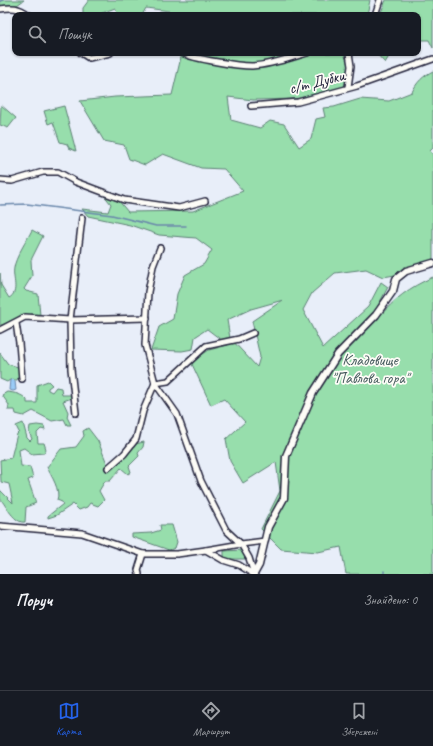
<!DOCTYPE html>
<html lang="uk">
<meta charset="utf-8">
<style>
body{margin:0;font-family:Caveat,sans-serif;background:#242831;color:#f1f3f6}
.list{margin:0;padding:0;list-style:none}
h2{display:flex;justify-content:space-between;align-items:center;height:52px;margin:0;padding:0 16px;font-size:17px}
h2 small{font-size:13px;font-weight:400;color:#9ea1a6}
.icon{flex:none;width:22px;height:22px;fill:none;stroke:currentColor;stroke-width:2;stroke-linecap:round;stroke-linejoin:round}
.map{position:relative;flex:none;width:433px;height:574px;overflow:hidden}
.search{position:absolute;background:#171b24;box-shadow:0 1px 3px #0004;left:12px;right:12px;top:12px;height:44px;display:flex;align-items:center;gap:10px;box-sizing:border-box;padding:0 14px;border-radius:8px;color:#9ea1a6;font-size:15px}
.sheet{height:116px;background:#171b24}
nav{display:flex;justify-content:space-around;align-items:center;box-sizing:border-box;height:56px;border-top:1px solid #363941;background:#171b24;font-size:11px;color:#9ea1a6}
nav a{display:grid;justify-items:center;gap:2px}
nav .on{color:#2563eb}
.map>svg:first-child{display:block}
.green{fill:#97deac;stroke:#5c8074;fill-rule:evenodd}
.water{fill:#99cbf6;stroke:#6987ab}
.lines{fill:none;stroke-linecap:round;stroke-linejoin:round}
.stream{stroke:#6987ab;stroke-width:1.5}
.minor-casing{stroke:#22223b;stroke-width:8}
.tertiary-casing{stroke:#22223b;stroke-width:9}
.minor{stroke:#fdfcf7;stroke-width:5}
.tertiary{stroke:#fdfcf7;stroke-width:6}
.labels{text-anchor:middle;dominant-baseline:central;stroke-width:3.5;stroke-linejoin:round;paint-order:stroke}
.street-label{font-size:16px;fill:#22223b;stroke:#fdfcf7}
.park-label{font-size:16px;fill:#455a5d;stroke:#fdfcf7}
</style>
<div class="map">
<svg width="433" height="574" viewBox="0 0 433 574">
<rect width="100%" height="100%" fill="#e8eef9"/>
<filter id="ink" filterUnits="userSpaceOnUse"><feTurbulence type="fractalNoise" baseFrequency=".025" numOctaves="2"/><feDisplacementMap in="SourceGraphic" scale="8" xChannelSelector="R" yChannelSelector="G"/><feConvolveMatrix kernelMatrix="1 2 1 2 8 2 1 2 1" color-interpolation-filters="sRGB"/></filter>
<g filter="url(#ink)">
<g class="green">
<polygon points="0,0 24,0 17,5 0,7"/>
<polygon points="89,0 370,0 367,15 171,15 169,11 146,8 142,15 118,15 115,8 97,15 83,15 83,8"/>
<polygon points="386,0 433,0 433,48 429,40 418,40 418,15 380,15"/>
<path d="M 182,53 L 344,53 L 348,65 L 347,86 L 295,99 L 253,100 L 228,97 L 231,120 L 260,128 L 270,121 L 284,124 L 299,147 L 311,139 L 316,119 L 325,117 L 323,108 L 334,107 L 360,99 L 389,101 L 412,92 C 417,82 423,76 433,71 L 433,148 L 430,151 L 433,155 L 433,260 L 403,268 L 395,275 L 383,277 L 366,269 L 335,273 L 312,293 L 303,310 L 323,348 L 368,307 L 381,282 L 388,287 L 374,313 L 378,318 C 396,298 408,288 433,277 L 433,574 L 346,574 L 341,547 L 318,552 L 281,549 L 261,529 L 280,491 L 276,462 L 243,483 L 230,461 L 226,439 L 245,422 L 224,399 L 211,405 L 191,362 L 209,350 L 228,345 L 207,329 L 195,337 L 193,349 L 182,351 L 151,350 L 159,327 L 173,319 L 177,294 L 185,275 L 204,264 L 212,250 L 196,238 L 159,235 L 130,225 L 88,216 L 82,209 L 108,212 L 111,204 L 103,194 L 118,200 L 128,212 L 193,211 L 243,191 L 224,169 L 201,168 L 163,154 L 145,165 L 129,159 L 124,145 L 104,141 L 80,101 L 115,97 L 172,95 ZM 283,300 L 252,321 L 260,357 L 257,367 L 230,338 L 227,320 L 251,309 Z"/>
<polygon points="376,53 391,53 385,63"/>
<polygon points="1,105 16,118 8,128 0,125"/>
<polygon points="64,106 76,151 69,148 67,144 60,142 53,122 48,124 44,111"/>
<path d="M 32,230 L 43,236 L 31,260 L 32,276 L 24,289 L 26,291 L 38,294 L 40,315 L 25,315 L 2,325 L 0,325 L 0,273 L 1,285 L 9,298 C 20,292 12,278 14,268 C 15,258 27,240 32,230 Z"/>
<polygon points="0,353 8,364 21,368 17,380 10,380 7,382 0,379"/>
<path d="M 48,381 L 52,385 L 48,388 L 48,390 L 52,392 L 56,387 L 61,388 L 62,395 L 72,395 L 72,398 L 63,401 L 68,412 L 67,417 L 71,425 L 67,425 L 64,419 L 52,421 L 33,411 L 24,416 L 16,414 L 15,410 L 8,410 L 9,405 L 2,395 L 7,392 C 15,393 22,394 27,400 L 27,403 L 37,403 L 37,385 Z"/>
<path d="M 23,423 L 27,438 L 30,441 L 32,439 L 29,432 L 30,426 L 37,425 L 44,426 L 45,430 L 41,429 L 37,433 L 38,443 L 44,443 L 46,449 L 44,453 L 32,454 L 24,448 L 19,450 L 21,466 L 30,467 L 33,478 L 28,480 L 36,503 L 26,507 L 25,522 C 15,524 6,506 0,498 L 0,490 L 13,503 L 9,484 L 1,482 L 0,460 L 11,458 L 17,434 L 19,432 L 16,426 Z"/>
<path d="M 88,428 L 98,441 L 108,466 L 135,444 L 144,442 L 143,447 L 138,453 L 139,456 L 129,466 L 131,472 L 128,474 L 121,468 L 110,481 L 105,481 L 99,491 L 104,500 L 98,506 L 90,503 L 87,507 L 79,510 L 73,504 L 57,515 L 48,518 L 48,516 L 63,504 L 62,502 L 57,500 C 61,490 51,476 47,467 L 61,449 L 76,447 L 84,436 L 83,431 Z"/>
<polygon points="160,525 172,525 177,542 175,548 169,550 132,537 132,534 151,533 161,530"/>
<polygon points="244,550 245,559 224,559 224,551"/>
</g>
<polygon class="water" points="13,379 15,381 16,390 13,391 9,390 10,380"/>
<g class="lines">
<g class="stream">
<polyline points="0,1 3,0"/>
<polyline points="0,205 27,204 112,215 156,226 186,226"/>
<polyline points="384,571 384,574"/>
</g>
<g class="minor-casing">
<g id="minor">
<path d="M 0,9 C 13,7 18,7 29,15"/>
<polyline points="375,15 380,0"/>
<polyline points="81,53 89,58 110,53"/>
<path d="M 182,53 C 194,59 238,66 252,66 C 271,65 290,58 307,53"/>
<polyline points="348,87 351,66 349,53"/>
<polyline points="251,106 298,102 357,86 433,59"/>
<polyline points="0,180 12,181 43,172 58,172 76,182 124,200 179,208 205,201"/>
<polyline points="160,248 153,266 148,292 145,345 155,383 177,414 201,481 226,530 241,544 265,541"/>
<polyline points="16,323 19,343 22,379"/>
<polyline points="0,330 25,317 70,320 147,318"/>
<polyline points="155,383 168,381 206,346 239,339 253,333"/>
<polyline points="76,413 71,369 70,320 82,218"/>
<polyline points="108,468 124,454 136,439 143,411 155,383"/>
<polyline points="0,526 82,533 143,554 177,554 206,550 223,560 239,565 253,574"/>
<polyline points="206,550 241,544 249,558 254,574"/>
<polyline points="139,574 138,570 143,554"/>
</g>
</g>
<g class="tertiary-casing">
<polyline id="tertiary" points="254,574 259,565 268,527 284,498 286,456 313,393 338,354 376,315 393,291 396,279 406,271 433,263"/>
</g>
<use href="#minor" class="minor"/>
<use href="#tertiary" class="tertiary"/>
</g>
</g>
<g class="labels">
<g class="street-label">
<text transform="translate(317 82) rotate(-14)">с/т Дубки</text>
</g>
<g class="park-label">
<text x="370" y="360">Кладовище<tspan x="370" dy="18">"Павлова гора"</tspan></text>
</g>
</g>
</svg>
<div class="search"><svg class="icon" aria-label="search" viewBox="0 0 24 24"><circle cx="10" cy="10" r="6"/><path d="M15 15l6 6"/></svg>Пошук</div>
</div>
<section class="sheet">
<h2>Поруч<small>Знайдено: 0</small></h2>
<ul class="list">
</ul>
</section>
<nav>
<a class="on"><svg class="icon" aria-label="map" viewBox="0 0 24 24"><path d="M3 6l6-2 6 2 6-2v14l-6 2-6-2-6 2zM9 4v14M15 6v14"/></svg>Карта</a>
<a><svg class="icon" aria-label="directions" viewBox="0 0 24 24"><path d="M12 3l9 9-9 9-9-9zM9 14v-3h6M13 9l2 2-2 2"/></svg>Маршрут</a>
<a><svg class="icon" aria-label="saved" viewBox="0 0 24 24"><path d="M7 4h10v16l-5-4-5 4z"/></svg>Збережені</a>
</nav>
